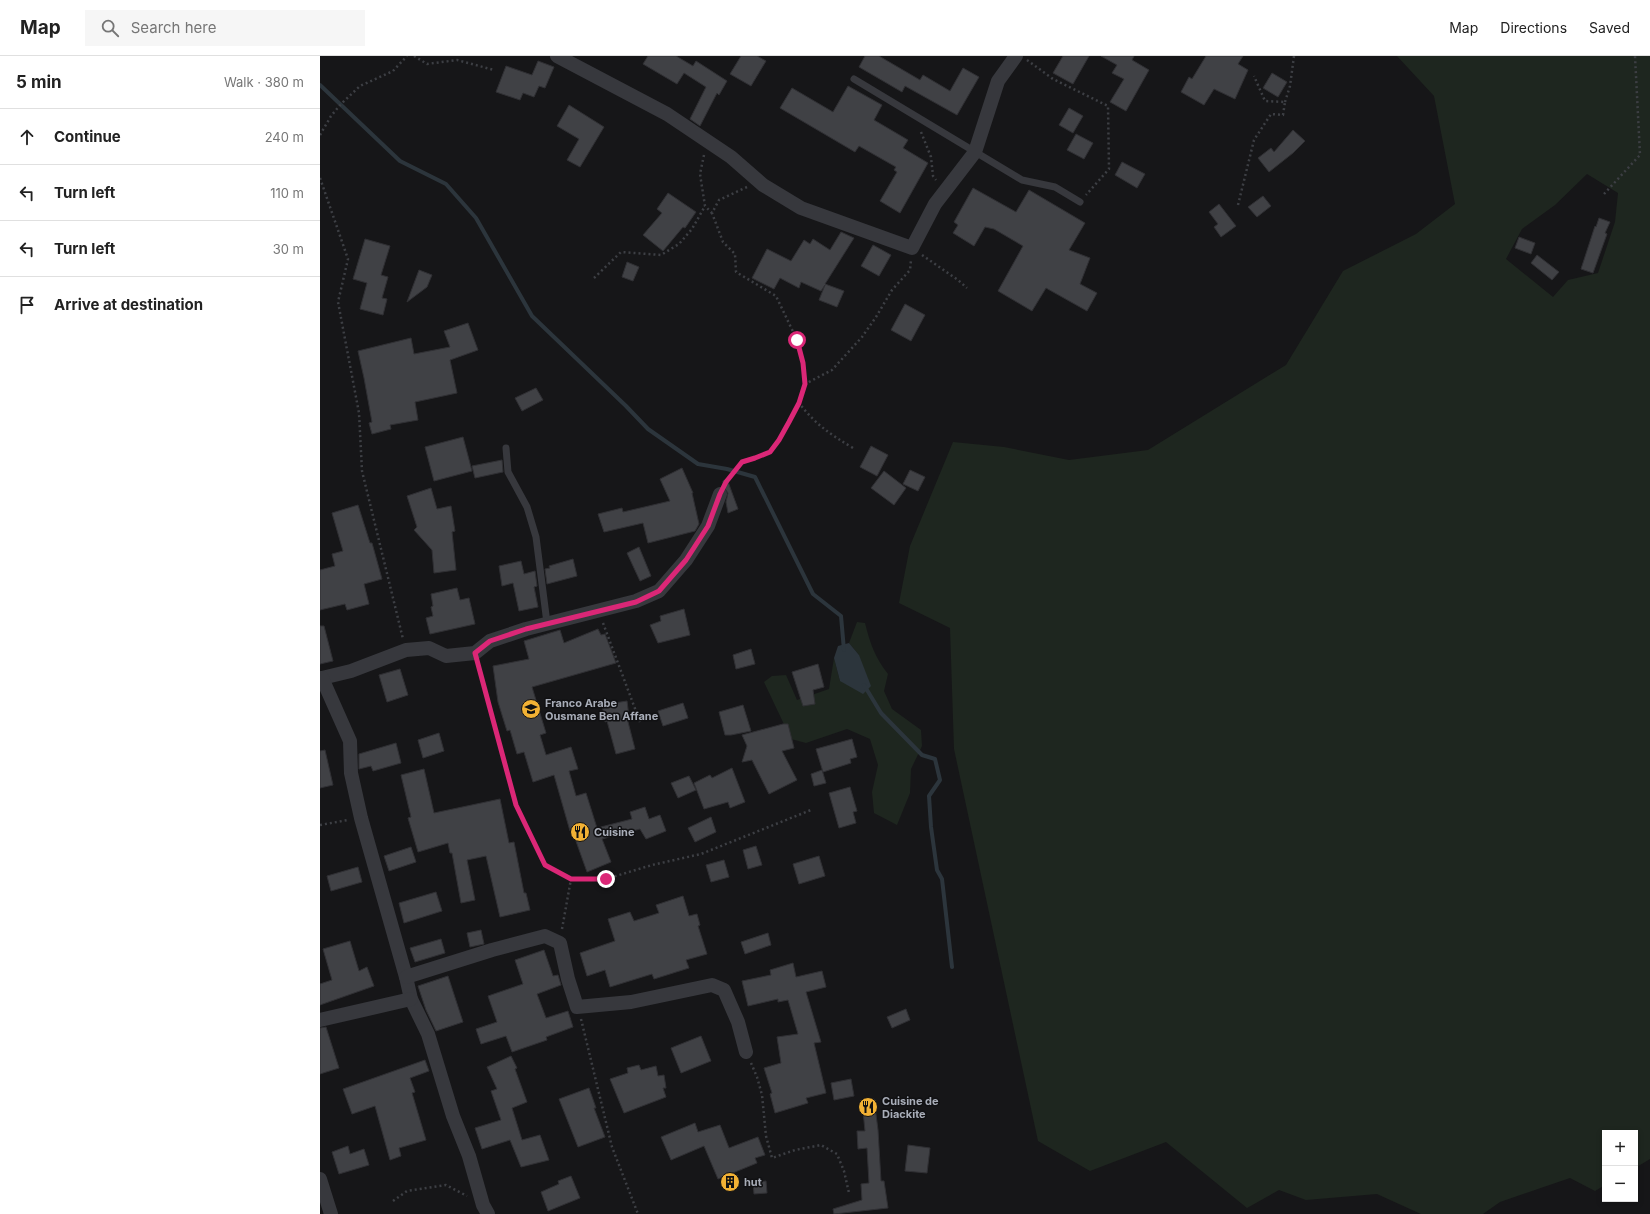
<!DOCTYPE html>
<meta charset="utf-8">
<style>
body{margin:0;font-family:Inter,sans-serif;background:#f6f6f6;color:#222}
.controls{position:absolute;right:12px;bottom:12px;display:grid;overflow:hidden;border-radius:0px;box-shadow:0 2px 6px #0003}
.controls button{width:36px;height:36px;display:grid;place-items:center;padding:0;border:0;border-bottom:1px solid #e0e0e0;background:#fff;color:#222;font:20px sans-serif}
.stop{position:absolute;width:12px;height:12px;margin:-9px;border:3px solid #db2777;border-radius:50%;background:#fff}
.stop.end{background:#db2777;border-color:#fff;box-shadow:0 1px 4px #0008}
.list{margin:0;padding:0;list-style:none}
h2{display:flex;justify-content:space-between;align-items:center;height:52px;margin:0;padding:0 16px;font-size:17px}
h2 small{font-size:13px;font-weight:400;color:#767676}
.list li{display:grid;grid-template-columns:26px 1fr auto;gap:12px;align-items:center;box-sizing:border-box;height:56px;padding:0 16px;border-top:1px solid #e0e0e0}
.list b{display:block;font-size:15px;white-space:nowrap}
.list em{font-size:13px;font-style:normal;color:#767676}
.icon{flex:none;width:22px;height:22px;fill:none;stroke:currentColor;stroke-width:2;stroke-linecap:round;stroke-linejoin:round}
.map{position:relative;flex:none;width:1330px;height:1158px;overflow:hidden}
header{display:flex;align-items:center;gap:24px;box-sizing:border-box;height:56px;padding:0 20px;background:#fff;border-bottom:1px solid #e0e0e0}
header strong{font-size:19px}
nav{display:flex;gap:22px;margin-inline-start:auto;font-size:14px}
.search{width:280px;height:36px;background:#f6f6f6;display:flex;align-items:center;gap:10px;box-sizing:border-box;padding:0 14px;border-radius:0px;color:#767676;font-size:15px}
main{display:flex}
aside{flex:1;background:#fff}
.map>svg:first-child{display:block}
.green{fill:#1e261f;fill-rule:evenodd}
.water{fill:#2c353c}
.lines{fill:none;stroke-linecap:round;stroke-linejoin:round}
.stream{stroke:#2c353c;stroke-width:4}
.building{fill:#404145;stroke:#303034}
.path{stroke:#3d3f44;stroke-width:2.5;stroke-dasharray:2 3;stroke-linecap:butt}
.lane{stroke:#37383d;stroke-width:7}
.street{stroke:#37383d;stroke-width:14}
.route{stroke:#db2777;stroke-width:5}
.labels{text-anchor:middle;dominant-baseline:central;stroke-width:3;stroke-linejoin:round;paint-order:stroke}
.poi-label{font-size:11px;font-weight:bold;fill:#a8adb8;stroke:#111113;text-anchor:start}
</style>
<header>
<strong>Map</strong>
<div class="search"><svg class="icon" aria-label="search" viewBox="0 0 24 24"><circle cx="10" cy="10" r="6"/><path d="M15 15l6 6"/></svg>Search here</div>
<nav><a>Map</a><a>Directions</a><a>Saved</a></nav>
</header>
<main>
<aside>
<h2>5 min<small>Walk · 380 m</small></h2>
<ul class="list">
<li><svg class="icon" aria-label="ahead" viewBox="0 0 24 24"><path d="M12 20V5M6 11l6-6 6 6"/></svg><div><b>Continue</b></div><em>240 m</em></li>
<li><svg class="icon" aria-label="left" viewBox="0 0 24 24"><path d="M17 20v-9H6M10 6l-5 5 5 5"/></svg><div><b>Turn left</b></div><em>110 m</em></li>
<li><svg class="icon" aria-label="left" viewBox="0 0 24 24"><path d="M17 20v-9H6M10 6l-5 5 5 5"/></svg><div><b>Turn left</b></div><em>30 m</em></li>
<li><svg class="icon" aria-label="arrive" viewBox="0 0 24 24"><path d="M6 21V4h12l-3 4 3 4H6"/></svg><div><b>Arrive at destination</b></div></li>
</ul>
</aside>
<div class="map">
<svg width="1330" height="1158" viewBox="0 0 1330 1158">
<rect width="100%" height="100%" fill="#161618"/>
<g class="green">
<path d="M 1077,0 L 1330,0 L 1330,1103 L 1315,1112 L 1315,1077 L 1285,1077 L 1285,1129 L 1275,1135 L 1250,1122 L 1180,1146 L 1163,1158 L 1101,1158 L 1057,1138 L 986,1144 L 959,1134 L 927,1152 L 846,1086 L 770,1115 L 718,1085 L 634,693 L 630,572 L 579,547 L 590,490 L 633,386 L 684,391 L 749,404 L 828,394 L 966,309 L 1023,215 L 1096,178 L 1135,148 L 1114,40 ZM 1267,118 L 1298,137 L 1295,166 L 1278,217 L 1248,224 L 1233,241 L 1186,203 L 1202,173 L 1235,149 Z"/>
<path d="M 537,566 L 545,567 C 550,587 555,602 568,618 L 564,635 L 572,653 L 601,674 L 602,690 L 591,713 L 590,737 L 577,769 L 554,757 L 552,736 L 558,709 L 550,683 L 527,673 L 486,687 L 471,683 L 444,626 L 452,620 L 466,619 L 477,644 L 509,633 L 514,602 L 520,625 L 539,599 L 529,587 Z"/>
</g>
<polygon class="water" points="529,587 539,599 551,630 543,638 520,625 514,602 518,590"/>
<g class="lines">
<g class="stream">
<polyline points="0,29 80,105 126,128 156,162 212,260 306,350 328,373 378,408 407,413 435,421 493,538 521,560 524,594"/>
<polyline points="544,629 561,657 602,699 615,703 620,724 609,740 611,771 617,814 622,823 632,911"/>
</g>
</g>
<g class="building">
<polygon points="328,0 356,0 373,10 376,5 407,25 399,39 397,37 380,70 370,63 386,31 364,17 357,28 323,8"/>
<polygon points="421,0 437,0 446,5 431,30 410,18"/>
<polygon points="545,0 559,0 600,24 603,19 630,35 643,12 659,21 637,59 585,30 582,36 539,11"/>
<polygon points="743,0 769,0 753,28 733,17"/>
<polygon points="781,0 814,0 812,4 829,14 806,55 790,46 804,23 792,17 797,9"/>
<polygon points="886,0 923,0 918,8 928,14 915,43 894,33 884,49 861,36 869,21 872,23"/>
<polygon points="218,5 234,11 225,32 219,30 214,41 203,37 200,44 176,36 186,10 212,19"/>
<polygon points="952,17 967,26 958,41 943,32"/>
<polygon points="528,30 562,49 554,64 588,84 583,92 608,107 580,157 560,145 577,116 574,114 576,111 539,90 535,96 460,52 472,32 513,56"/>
<polygon points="249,49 284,71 260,111 247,104 259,83 237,70"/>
<polygon points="749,52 763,60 753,77 739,69"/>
<polygon points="973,74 985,85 973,97 949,116 938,102 951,92 954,96"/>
<polygon points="756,78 773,87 764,103 747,94"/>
<polygon points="802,106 825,118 817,132 795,119"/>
<polygon points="653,132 696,156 709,134 765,167 749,194 770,202 760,228 777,237 767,255 726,232 712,255 678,235 703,190 674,173 665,171 654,190 633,177 638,169 634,166"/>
<polygon points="348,137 376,156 365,172 363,171 343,195 323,179 342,157 337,153"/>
<polygon points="943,140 951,150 937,161 928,151"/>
<polygon points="899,148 916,170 901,181 894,171 898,168 889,156"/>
<polygon points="1279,162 1290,166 1285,177 1287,178 1273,217 1261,213 1275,170 1276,171"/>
<polygon points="521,176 534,182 505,228 524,235 517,251 499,244 505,229 501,235 481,226 479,232 460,222 454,233 432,222 447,193 471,205 484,184 490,188 493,183 510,194"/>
<polygon points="1199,181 1215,187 1211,198 1195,192"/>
<polygon points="45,183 70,190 61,219 68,221 62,242 67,243 63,259 40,253 47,227 33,223"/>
<polygon points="553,189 571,199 559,220 541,210"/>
<polygon points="1217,199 1239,216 1232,224 1211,207"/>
<polygon points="307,206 319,211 313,225 302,221"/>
<polygon points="99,214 112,219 107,231 87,246"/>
<polygon points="585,248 605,259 591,285 571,274"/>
<polygon points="148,267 158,294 130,304 137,337 95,346 98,364 70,369 71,373 52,378 49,367 52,366 44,322 38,295 91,282 94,298 130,291 124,275"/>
<polygon points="216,332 223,344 202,355 195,342"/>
<polygon points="143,381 152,415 114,425 105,391"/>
<polygon points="551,390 568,399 557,420 540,411"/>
<polygon points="182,404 183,416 155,422 152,410"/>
<polygon points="362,412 373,437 372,437 379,468 375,475 328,487 323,467 284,476 278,458 302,452 303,456 350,445 340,423"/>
<polygon points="590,414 605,421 598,435 583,428"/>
<polygon points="564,415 586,432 574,449 551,432"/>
<polygon points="407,423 418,453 408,457 406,446 408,437 403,430 403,425"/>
<polygon points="111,432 117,453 131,450 135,475 132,476 136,514 114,517 112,494 94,474 97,471 87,440"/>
<polygon points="38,449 50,487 52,487 62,523 44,528 49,548 27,554 25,548 0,554 0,514 15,510 12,498 23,495 12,457"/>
<polygon points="319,491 331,520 320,525 307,497"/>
<polygon points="253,503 257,520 227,528 225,513 230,512 229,510"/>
<polygon points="201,505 204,518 215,515 217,530 214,531 218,551 199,555 193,527 182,530 179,510"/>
<polygon points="137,532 140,544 149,542 155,568 110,578 106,562 113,560 111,551 113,550 111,538"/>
<polygon points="364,553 370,579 338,587 330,569 341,565 340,560"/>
<polygon points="0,570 4,570 13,605 0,608"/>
<polygon points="278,573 281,579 285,578 296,607 212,631 226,677 220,679 226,699 251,691 258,713 249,715 256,740 266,737 277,772 312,763 310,756 325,751 329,763 340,759 346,775 326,783 320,773 282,783 291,806 267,816 252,774 250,775 234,719 213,726 204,696 197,698 190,674 187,675 178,646 173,610 209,603 204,585 240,574 244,587"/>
<polygon points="431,593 435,608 416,613 413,599"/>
<polygon points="498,608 504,631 493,634 495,648 483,650 472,616"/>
<polygon points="80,613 88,639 67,646 59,619"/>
<polygon points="307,645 309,661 307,662 315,693 296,698 287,665 285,666 282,649"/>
<polygon points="363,647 368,662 343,670 338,655"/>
<polygon points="423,649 431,675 411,679 405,679 399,656"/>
<polygon points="463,668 468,668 474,692 462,695 477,724 449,738 432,704 422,706 427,690 422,679"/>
<polygon points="119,677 124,695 103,702 98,684"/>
<polygon points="532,683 537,701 530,703 531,707 503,716 496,693"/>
<polygon points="76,687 81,707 53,715 51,710 39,713 39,698"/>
<polygon points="5,694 13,729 0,732 0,695"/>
<polygon points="412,712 425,746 410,752 408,746 384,753 374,727 390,719 392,722"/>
<polygon points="104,713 114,757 180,743 189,787 194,786 204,837 206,837 210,854 180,861 166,800 147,804 155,844 141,847 132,797 130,797 128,787 98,796 88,762 91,761 81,719"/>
<polygon points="502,714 506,727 494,730 491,718"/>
<polygon points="369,720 376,734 358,742 351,727"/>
<polygon points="530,731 537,755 533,756 536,767 519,772 509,737"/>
<polygon points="391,761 396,776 375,786 368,772"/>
<polygon points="436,790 442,809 428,813 423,794"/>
<polygon points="91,791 96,806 69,815 64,800"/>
<polygon points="499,800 505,820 479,828 473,808"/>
<polygon points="404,804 409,821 391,826 386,809"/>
<polygon points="38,811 42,826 11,835 7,820"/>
<polygon points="116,836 122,855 84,867 79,847"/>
<polygon points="363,840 369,860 377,858 380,869 378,870 387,898 366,904 369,912 334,923 332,918 290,931 285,914 267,920 260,897 295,885 288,863 310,856 314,865 339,857 336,849"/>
<polygon points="161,874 164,888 150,891 147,877"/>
<polygon points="448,877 451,889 425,898 421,886"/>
<polygon points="121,883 125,897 95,906 90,892"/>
<polygon points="30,885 39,915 47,911 54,930 0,949 0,928 12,924 3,893"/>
<polygon points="224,894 233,920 238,919 241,929 217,938 226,962 248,955 253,971 226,981 227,984 192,996 186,980 161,988 156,973 177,966 168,940 203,928 195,904"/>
<polygon points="473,907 476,921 502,915 506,931 486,936 501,986 494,987 506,1037 486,1042 488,1047 455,1057 450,1038 452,1037 444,1012 461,1007 457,981 478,978 468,944 458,946 458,943 428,950 422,925 451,919 450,914"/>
<polygon points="128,920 143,966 116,975 106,954 98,930"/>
<polygon points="586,953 590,964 572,972 567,961"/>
<polygon points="6,971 19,1012 0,1018 0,972"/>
<polygon points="381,980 391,1005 361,1017 351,992"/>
<polygon points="191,1000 197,1012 195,1013 207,1046 192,1052 202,1084 220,1079 229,1104 201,1111 190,1084 162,1093 155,1072 181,1064 171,1035 177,1033 167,1011"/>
<polygon points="105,1004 109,1015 90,1022 95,1036 92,1037 106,1084 79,1092 81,1100 70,1104 55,1050 32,1058 23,1033"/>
<polygon points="319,1009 321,1014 336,1010 338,1020 344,1019 346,1032 343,1032 346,1041 304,1057 290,1023 308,1017 307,1012"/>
<polygon points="531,1023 534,1040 514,1044 511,1027"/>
<polygon points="269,1032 276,1052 274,1052 285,1081 258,1091 239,1043"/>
<polygon points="554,1043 558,1074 561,1125 564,1125 568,1152 514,1158 513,1153 542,1144 541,1128 549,1127 547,1092 538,1093 537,1075 545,1075 542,1045"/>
<polygon points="375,1067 378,1076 400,1069 409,1092 438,1081 445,1099 435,1102 437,1107 398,1123 384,1090 351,1104 341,1081"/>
<polygon points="588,1089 610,1092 607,1117 585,1115"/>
<polygon points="28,1090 30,1098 44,1093 49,1109 19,1118 12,1096"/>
<polygon points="251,1120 260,1142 228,1155 221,1136 239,1128 238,1125"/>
<polygon points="446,1125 447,1137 434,1138 433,1127"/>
</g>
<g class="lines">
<g class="path">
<polyline points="94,0 107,8 137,4 174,14"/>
<polyline points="707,4 733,23 788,50 789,113 766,139"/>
<polyline points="965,46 970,30 974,0"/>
<polyline points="601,76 611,101 613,120 616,124"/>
<polyline points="0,79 11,60 21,48 40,30 73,15 87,0"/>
<polyline points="384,99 380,118 385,150 392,157"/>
<polyline points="0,122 28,203 18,246 39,357 42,415 83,583"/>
<polyline points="427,131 399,144 392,157 403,186 415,198 416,216 456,240 477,284 483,307 485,328"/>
<polyline points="1284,138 1320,99 1315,0"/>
<polyline points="918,149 934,84 951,58 963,59 965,46 945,45 934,20"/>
<polyline points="602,199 638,224 647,232"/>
<polyline points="274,222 301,196 341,199 359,188 372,173 385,150"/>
<path d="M 533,392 C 510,378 496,369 479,347 L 485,328 L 512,314 L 542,281 L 556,261 L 572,234 L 590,214 L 591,204"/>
<polyline points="406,427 422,406 435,402 450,396 459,384 479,347"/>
<polyline points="283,567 320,666"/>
<polyline points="159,609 196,749 225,809 251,823 286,823 332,809 381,798 491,754"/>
<polyline points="0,769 28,764"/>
<polyline points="242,873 251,823"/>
<polyline points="261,963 292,1091 318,1158"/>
<polyline points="431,1007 437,1021 442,1039 446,1080 452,1102 475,1094 501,1089 517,1098 524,1115 529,1137"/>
<polyline points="73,1145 87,1135 126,1129 147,1140"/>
</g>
<g class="lane">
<polyline points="534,23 702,124 735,131 760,146"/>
<polyline points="186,392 188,416 207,451 216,481 227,567"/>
</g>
<g class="street">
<polyline points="237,0 347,58 411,101 443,129 481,152 592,192 615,148 655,96 678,25 696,0"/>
<polyline points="2,622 31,615 86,594 109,592 126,600 155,597 170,585 206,573 316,545 339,535 366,504 388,470 400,438"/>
<polyline points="0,623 2,622 30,685 31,717 41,762 86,921 91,943 108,978 133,1060 149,1100 163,1149 168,1158"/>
<polyline points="86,921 172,894 225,880 240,887 248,923 257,951 311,946 392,929 404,934 418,966 426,996"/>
<polyline points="0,964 91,943"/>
<polyline points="0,1123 11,1158"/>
</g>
</g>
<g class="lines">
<polyline class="route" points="286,823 251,823 225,809 196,749 155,597 170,585 206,573 316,546 339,535 366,504 388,470 400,438 406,426 422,406 435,402 450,396 459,384 469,366 479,347 485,328 483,307 477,284"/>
</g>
<defs>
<g id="school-disc" transform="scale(1)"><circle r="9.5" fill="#f2b134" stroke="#111113"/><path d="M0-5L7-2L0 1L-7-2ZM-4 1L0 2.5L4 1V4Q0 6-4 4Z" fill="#111"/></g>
<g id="restaurant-disc" transform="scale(1)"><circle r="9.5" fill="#f2b134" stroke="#111113"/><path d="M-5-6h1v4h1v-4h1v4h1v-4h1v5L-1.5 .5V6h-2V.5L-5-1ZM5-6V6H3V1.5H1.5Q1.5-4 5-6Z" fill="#111"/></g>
<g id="building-disc" transform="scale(1)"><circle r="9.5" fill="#f2b134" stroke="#111113"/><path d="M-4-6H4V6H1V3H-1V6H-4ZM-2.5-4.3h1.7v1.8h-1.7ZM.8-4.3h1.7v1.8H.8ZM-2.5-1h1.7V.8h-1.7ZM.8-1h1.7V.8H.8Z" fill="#111"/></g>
</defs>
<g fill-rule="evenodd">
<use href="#school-disc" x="211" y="653"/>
<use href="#restaurant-disc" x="260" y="776"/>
<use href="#restaurant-disc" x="548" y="1051"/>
<use href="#building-disc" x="410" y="1126"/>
</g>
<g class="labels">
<g class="poi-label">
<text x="225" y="647">Franco Arabe<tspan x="225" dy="13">Ousmane Ben Affane</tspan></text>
<text x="274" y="776">Cuisine</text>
<text x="562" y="1045">Cuisine de<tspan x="562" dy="13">Diackite</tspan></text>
<text x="424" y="1126">hut</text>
</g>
</g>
</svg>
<div class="controls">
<button>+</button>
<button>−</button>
</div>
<div class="stop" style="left:477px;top:284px"></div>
<div class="stop end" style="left:286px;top:823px"></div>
</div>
</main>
